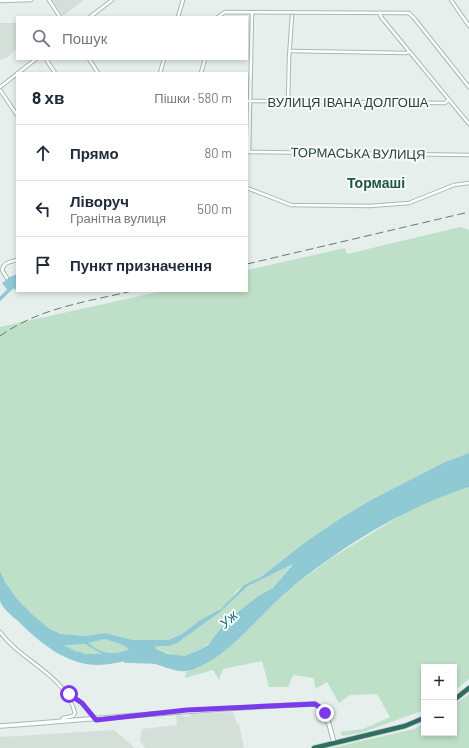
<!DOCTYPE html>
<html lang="uk">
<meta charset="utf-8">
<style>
body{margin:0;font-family:Barlow,sans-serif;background:#f6f6f7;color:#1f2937}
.controls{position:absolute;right:12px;bottom:12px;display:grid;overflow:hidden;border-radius:0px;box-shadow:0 2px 6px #0003}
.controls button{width:36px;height:36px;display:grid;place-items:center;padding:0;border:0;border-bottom:1px solid #e0e1e3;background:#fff;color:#1f2937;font:20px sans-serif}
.stop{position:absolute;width:12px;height:12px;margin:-9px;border:3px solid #7c3aed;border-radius:50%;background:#fff}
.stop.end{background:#7c3aed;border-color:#fff;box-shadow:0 1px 4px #0008}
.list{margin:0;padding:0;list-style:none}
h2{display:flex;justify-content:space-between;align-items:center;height:52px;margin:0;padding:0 16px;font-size:17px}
h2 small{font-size:13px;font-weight:400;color:#747a83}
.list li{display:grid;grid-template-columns:26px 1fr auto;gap:12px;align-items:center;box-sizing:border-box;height:56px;padding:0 16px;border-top:1px solid #e0e1e3}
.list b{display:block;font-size:15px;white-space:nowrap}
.list p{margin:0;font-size:13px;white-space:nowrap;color:#747a83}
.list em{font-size:13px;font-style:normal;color:#747a83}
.icon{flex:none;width:22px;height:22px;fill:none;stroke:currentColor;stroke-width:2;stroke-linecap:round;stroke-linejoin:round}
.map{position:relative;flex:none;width:469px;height:748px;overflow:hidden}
.search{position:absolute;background:#fff;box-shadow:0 2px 6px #0003;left:16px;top:16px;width:232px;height:44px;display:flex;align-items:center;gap:10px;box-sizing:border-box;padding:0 14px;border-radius:0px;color:#747a83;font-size:15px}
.panel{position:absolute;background:#fff;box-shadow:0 2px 6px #0003;left:16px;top:72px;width:232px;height:220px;border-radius:0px}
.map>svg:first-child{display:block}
.built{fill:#d4dfda}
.green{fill:#bfe0c8}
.water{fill:#8ec9d4;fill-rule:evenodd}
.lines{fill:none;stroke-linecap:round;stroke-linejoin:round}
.canal{stroke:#8ec9d4;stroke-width:3.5}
.river{stroke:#8ec9d4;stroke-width:5.5}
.street-casing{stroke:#a8b8b2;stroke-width:4.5}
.secondary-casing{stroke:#a4bbb3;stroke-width:5.5}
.highway-casing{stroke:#c2cac8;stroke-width:6}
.street{stroke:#fff;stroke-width:2.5}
.secondary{stroke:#fff;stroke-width:3.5}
.highway{stroke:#2f6f62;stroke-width:4.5}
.rail{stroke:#5f7d75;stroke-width:1;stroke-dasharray:8 4;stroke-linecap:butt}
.route{stroke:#7c3aed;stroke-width:5}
.labels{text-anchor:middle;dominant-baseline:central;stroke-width:4;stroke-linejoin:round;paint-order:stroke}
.street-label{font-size:13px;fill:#24423a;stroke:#f7fbf9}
.neighbourhood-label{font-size:14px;font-weight:bold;fill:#1f5548;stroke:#f7fbf9}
.water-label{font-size:14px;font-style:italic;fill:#1c6f80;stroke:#f7fbf9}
</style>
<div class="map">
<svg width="469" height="748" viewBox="0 0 469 748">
<rect width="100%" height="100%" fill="#e6efeb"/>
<g class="built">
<polygon points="52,0 84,0 63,16"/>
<polygon points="0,23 17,23 17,49 6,58 0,60"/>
<polygon points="233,712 237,723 239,724 244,748 145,748 140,740 142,729 177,725 176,714 187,717 193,714"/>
<polygon points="114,730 135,748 0,748 0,737"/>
</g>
<g class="green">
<polygon points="460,227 469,230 469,453 445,462 369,501 341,518 304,543 261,577 237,590 228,603 221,609 200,620 182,634 168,640 133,640 105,633 84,636 61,634 50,629 34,616 18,600 5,582 0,571 0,327 162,291 247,291 247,270 345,248 347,254"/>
<polygon points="469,487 469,679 454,691 454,667 424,667 424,710 364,732 343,736 340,732 363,729 390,717 377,694 350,695 339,703 327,682 315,689 314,678 293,675 288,687 269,687 262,661 223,669 219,680 213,670 185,678 186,672 205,664 290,589 330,559 408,511 442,495"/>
<polygon points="293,563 273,588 226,622 211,642 197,651 184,656 177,656 156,649 154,646 169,646 220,612 248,586"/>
<path d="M 105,639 L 123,645 L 129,649 C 112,656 102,655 87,643 Z"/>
<polygon points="85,644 103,654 74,654 58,648 57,646"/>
<polygon points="469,694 469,748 331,748 414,729 424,723 424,733 454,733 454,705"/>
</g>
<g class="water">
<polygon points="17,274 17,288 15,290 14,288 9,292 2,283 10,277"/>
<path d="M 469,453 L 469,487 C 407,506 339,548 289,590 C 263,611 233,651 203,665 C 198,667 191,671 186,671 C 174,673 151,660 136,660 C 126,660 110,665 98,665 C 66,665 39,642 18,621 C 12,616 3,609 0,601 C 0,593 0,579 0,571 L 5,582 L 18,600 L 34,616 L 50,629 L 61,634 L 84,636 L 105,633 L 133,640 L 168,640 L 182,634 L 200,620 L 221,609 L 244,585 L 261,577 L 304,543 L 341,518 L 369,501 L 445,462 ZM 293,564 L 273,588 L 257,597 L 226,622 L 208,645 L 197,651 L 184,656 L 168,654 L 156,649 L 155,646 L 169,646 L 177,643 L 220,612 L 248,586 ZM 105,639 L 123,645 L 129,649 C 114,656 101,654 88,643 ZM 85,644 L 102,654 L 74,654 L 58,648 L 57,646 Z"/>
</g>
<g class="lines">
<polyline class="canal" points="0,299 10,289"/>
<g class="river">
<polyline points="51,642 75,654 81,655"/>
<polyline points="126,660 153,661"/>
</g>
<g class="street-casing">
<g id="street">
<polyline points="49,0 60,17"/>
<polyline points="451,0 469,26"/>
<polyline points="0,1 31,0"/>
<polyline points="380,13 381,17 469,124"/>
<polyline points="90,17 112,0"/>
<polyline points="178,17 183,0"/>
<polyline points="218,17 225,12 409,13 414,18 469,87"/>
<polyline points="291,51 406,53 409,52"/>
<polyline points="46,59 55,73"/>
<polyline points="89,59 98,73"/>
<polyline points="18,73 36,59"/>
<polyline points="160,73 164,59"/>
<polyline points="201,73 205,59"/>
<polyline points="0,87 17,74"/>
<polyline points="0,90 17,115"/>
<polyline points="247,101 445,103 448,100"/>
<polyline points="288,102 289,58 292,16"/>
<polyline points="247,152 469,155"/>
<polyline points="249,152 252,13"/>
<polyline points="247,188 291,205 370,206 409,203 454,185 469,183"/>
<path d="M 7,278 L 2,270 C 4,262 10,262 17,260"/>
<path d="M 0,632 C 23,663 64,673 75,713 L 73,716 L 63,718 L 62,722"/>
<polyline points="69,695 82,703 95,719"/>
</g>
</g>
<g class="secondary-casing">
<path id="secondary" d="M 0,726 C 105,718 209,708 315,704 C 328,711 330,729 334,743"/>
</g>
<g class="highway-casing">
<g id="highway">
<polyline points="454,700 469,688"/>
<polyline points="314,748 405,726 424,718"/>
</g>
</g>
<use href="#street" class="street"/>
<use href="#secondary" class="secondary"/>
<use href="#highway" class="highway"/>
<g class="rail">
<polyline points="247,264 469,212"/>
<path d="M 0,336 C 39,308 86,302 132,291"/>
</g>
</g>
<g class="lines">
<polyline class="route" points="69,694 82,703 96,720 187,710 315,704 321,708 325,713"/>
</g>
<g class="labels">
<g class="street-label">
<text x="348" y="102">ВУЛИЦЯ ІВАНА ДОЛГОША</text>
<text transform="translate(358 153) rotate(1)">ТОРМАСЬКА ВУЛИЦЯ</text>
</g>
<g class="neighbourhood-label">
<text x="376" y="182">Тормаші</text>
</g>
<g class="water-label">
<text transform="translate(228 619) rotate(-43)">Уж</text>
</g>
</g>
</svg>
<div class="controls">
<button>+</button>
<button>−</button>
</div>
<div class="stop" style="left:69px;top:694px"></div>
<div class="stop end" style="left:325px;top:713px"></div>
<div class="search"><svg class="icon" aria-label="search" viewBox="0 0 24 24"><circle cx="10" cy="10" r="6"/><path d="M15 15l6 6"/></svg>Пошук</div>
<section class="panel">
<h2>8 хв<small>Пішки · 580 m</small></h2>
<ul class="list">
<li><svg class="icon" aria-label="ahead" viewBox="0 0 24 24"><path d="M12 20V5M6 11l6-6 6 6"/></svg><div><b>Прямо</b></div><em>80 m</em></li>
<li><svg class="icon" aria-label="left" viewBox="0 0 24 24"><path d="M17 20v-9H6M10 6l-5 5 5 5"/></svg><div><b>Ліворуч</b><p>Гранітна вулиця</p></div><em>500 m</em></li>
<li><svg class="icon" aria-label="arrive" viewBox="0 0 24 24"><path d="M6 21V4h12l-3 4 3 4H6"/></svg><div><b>Пункт призначення</b></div></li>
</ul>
</section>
</div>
